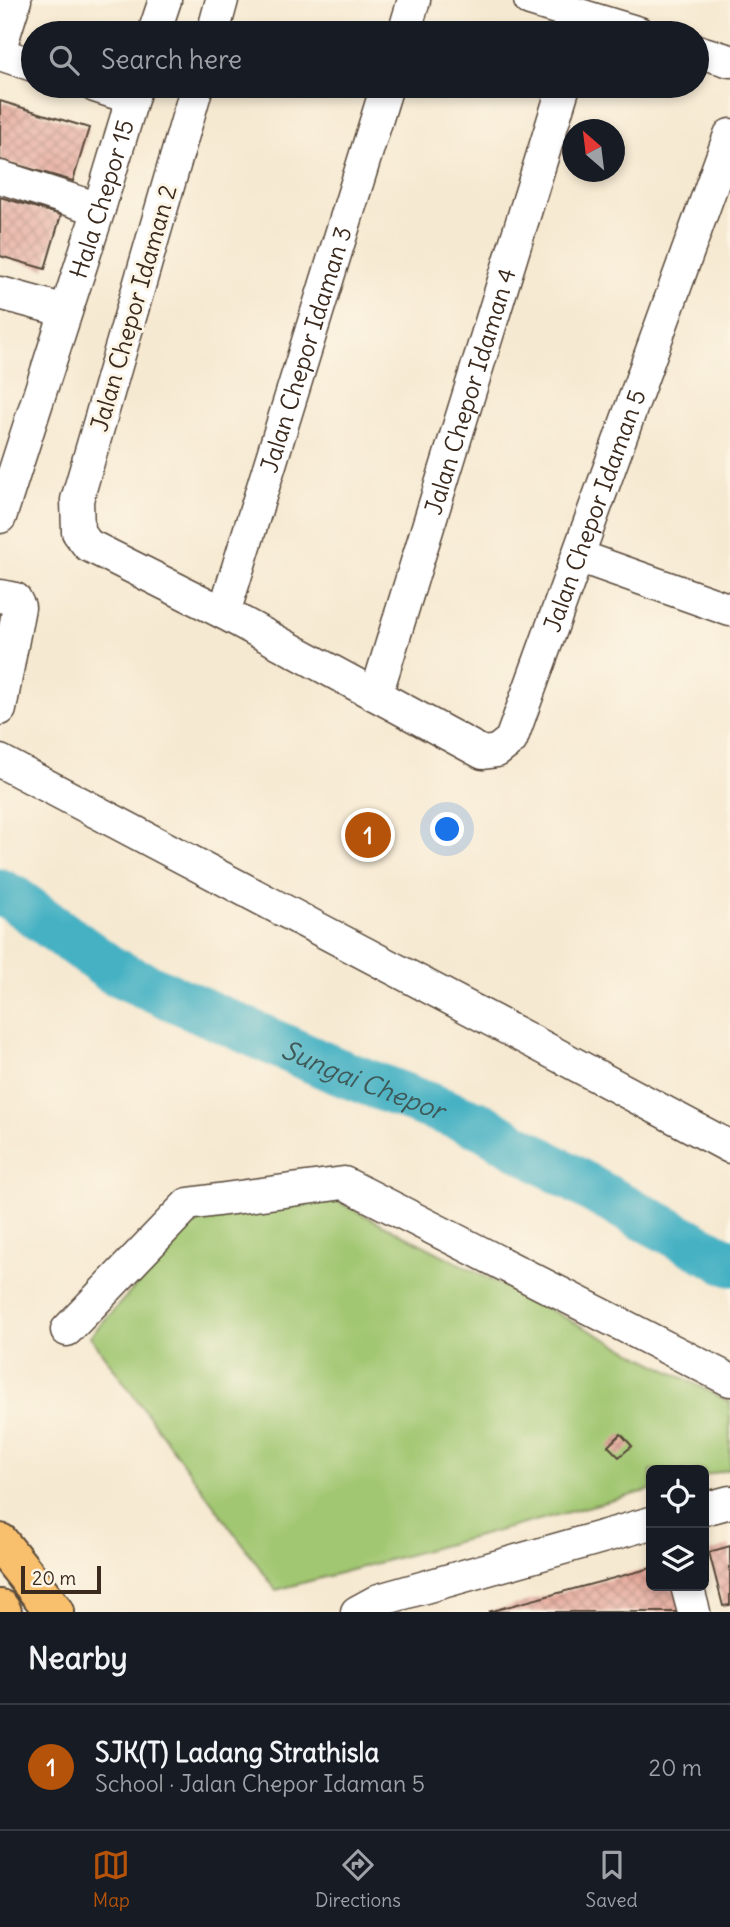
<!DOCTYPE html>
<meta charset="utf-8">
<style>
body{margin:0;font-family:Delius,sans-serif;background:#20242c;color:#f1f3f6}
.controls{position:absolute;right:21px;bottom:21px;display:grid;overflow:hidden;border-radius:10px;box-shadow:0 4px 10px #0003}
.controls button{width:63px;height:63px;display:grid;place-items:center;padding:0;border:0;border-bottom:2px solid #363941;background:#171b24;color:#f1f3f6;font:35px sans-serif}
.compass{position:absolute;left:562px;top:119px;width:63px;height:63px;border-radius:50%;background:#171b24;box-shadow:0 4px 10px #0003;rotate:332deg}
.scale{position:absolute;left:21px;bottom:18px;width:80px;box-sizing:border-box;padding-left:7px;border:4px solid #3b2a1e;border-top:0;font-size:19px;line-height:24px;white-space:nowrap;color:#3b2a1e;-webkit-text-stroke:5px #fcf5e5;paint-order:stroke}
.you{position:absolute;left:448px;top:830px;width:24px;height:24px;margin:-18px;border:5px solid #fff;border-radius:50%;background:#1a73e8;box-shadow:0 0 0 10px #1a73e833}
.badge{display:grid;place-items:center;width:46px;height:46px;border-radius:50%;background:#b45309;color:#fff;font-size:23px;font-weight:700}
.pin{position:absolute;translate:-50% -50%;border:4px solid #fff;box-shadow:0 2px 7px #0006}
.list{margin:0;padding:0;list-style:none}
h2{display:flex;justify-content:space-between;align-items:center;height:91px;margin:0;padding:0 28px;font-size:30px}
h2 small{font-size:23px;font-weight:400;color:#9ea1a6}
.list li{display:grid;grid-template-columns:46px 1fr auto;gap:21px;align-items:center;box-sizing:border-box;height:126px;padding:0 28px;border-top:2px solid #363941}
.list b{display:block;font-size:26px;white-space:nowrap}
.list p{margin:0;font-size:23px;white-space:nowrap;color:#9ea1a6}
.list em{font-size:23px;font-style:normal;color:#9ea1a6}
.icon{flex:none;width:38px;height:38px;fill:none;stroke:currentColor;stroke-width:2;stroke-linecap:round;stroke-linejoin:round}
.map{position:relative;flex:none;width:730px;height:1612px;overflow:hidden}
.search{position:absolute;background:#171b24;box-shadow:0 4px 10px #0003;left:21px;right:21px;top:21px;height:77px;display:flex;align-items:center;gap:18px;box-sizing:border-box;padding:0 24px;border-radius:38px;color:#9ea1a6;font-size:26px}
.sheet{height:217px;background:#171b24}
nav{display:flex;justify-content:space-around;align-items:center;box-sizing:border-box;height:98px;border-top:2px solid #363941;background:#171b24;font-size:19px;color:#9ea1a6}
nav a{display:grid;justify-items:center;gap:4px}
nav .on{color:#b45309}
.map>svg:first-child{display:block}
.grass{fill:#a2c772;stroke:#6e7848;stroke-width:2}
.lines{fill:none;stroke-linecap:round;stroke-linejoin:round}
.river{stroke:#45b1c3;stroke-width:47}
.building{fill:url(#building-cross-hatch)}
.minor-casing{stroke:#574739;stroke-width:35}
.major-casing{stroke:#574739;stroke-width:42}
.minor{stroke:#fff;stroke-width:32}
.major{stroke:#f8bf6c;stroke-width:38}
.labels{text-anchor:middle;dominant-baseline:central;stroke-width:6;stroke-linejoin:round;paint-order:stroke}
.street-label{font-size:24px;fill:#3b2a1e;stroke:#fcf5e5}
.water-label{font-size:26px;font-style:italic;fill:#3e5958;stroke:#fcf5e5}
</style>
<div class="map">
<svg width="730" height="1612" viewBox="0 0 730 1612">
<defs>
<pattern id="building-cross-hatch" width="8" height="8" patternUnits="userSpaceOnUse" patternTransform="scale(1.75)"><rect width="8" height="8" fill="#e5a99c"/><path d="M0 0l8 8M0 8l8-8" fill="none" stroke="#bb8a7f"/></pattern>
</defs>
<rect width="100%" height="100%" fill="#fcf5e5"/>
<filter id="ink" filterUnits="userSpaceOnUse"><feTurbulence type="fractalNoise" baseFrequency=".0143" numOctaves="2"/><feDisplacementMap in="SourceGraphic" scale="14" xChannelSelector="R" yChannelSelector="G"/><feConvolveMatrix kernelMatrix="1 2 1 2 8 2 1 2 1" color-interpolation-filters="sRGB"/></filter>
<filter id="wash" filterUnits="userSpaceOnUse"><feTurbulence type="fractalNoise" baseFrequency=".00686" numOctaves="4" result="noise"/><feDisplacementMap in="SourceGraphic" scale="28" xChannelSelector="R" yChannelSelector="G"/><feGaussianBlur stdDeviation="1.57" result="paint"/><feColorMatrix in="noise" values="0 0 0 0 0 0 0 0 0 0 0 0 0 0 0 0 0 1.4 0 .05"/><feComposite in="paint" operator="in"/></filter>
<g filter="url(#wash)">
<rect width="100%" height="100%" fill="#f6e9d1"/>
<polygon class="grass" points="323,1194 730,1402 730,1469 704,1476 704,1470 651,1470 651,1490 276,1590 90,1336 201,1215"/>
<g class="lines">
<path class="river" id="s1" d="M 0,892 L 14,899 L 113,971 L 335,1070 L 482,1126 L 605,1197 L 730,1263"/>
</g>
<g id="blocks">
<g class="building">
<polygon points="0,101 89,128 73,181 0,160"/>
<polygon points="0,197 61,215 45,269 0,256"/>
<polygon points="621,1434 632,1446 619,1457 608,1446"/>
<polygon points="730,1546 730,1605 723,1606 709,1552"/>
<polygon points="651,1568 651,1586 680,1586 687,1612 488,1612"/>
</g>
</g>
</g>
<g filter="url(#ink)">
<use href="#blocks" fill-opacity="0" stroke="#574739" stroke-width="2"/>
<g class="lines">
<g class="minor-casing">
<g id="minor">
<polyline points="530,0 639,33"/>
<polyline points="154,33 165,0"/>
<polyline points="213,33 222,0"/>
<polyline points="404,33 414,0"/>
<polyline points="0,48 15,0"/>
<polyline points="697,51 730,61"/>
<polyline points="0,54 33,65"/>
<polyline points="95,86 132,98"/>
<path id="s2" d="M 197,86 L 77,500 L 78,532 L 88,545 L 224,613 L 483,753 L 497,751 L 511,740 L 730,135"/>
<polyline points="0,177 99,209"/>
<polyline points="0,293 66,311"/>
<path id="s3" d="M 0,517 L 99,209 L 136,86"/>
<polyline points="578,556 730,610"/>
<polyline points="0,596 15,599 19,607 0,709"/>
<path id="s4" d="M 224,613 L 387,86"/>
<path id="s5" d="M 376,695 L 564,86"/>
<polyline points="0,761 535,1043 730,1147"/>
<polyline points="67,1330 188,1204 344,1183 730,1380"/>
<polyline points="704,1509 730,1502"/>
<polyline points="687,1586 694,1612"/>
<polyline points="357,1612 379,1600 651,1523"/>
</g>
</g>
<g class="major-casing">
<g id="major">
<polyline points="0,1543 55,1612"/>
<polyline points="0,1609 2,1612"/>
</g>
</g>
<use href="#minor" class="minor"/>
<use href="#major" class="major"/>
</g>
</g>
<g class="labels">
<g class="street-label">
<text stroke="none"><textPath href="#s3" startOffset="334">Hala Chepor 15</textPath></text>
<text transform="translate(133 308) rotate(-74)">Jalan Chepor Idaman 2</text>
<text stroke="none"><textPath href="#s4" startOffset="276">Jalan Chepor Idaman 3</textPath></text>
<text stroke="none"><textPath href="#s5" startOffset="318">Jalan Chepor Idaman 4</textPath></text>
<text stroke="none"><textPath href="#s2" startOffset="1202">Jalan Chepor Idaman 5</textPath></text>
</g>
<g class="water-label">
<text stroke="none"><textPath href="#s1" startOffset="411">Sungai Chepor</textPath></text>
</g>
</g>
</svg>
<div class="controls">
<button><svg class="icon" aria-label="locate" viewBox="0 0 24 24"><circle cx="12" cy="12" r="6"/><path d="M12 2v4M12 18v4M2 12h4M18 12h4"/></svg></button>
<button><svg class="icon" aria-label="layers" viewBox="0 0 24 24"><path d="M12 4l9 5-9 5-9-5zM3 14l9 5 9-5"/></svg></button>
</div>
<svg class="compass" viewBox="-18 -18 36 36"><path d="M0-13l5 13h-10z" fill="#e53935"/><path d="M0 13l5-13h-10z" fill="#9ea1a6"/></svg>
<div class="scale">20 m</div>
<div class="you"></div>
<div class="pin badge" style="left:368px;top:835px">1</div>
<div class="search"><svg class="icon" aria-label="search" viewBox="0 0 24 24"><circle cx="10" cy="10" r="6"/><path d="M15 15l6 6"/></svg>Search here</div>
</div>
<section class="sheet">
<h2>Nearby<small></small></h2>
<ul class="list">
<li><span class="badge">1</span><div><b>SJK(T) Ladang Strathisla</b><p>School · Jalan Chepor Idaman 5</p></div><em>20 m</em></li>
</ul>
</section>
<nav>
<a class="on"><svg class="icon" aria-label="map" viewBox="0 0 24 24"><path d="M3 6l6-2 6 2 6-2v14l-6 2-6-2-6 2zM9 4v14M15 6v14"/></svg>Map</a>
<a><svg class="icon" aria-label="directions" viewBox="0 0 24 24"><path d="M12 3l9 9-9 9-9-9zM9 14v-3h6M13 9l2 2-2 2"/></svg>Directions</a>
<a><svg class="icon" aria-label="saved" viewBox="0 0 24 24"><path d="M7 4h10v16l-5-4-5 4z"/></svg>Saved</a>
</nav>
